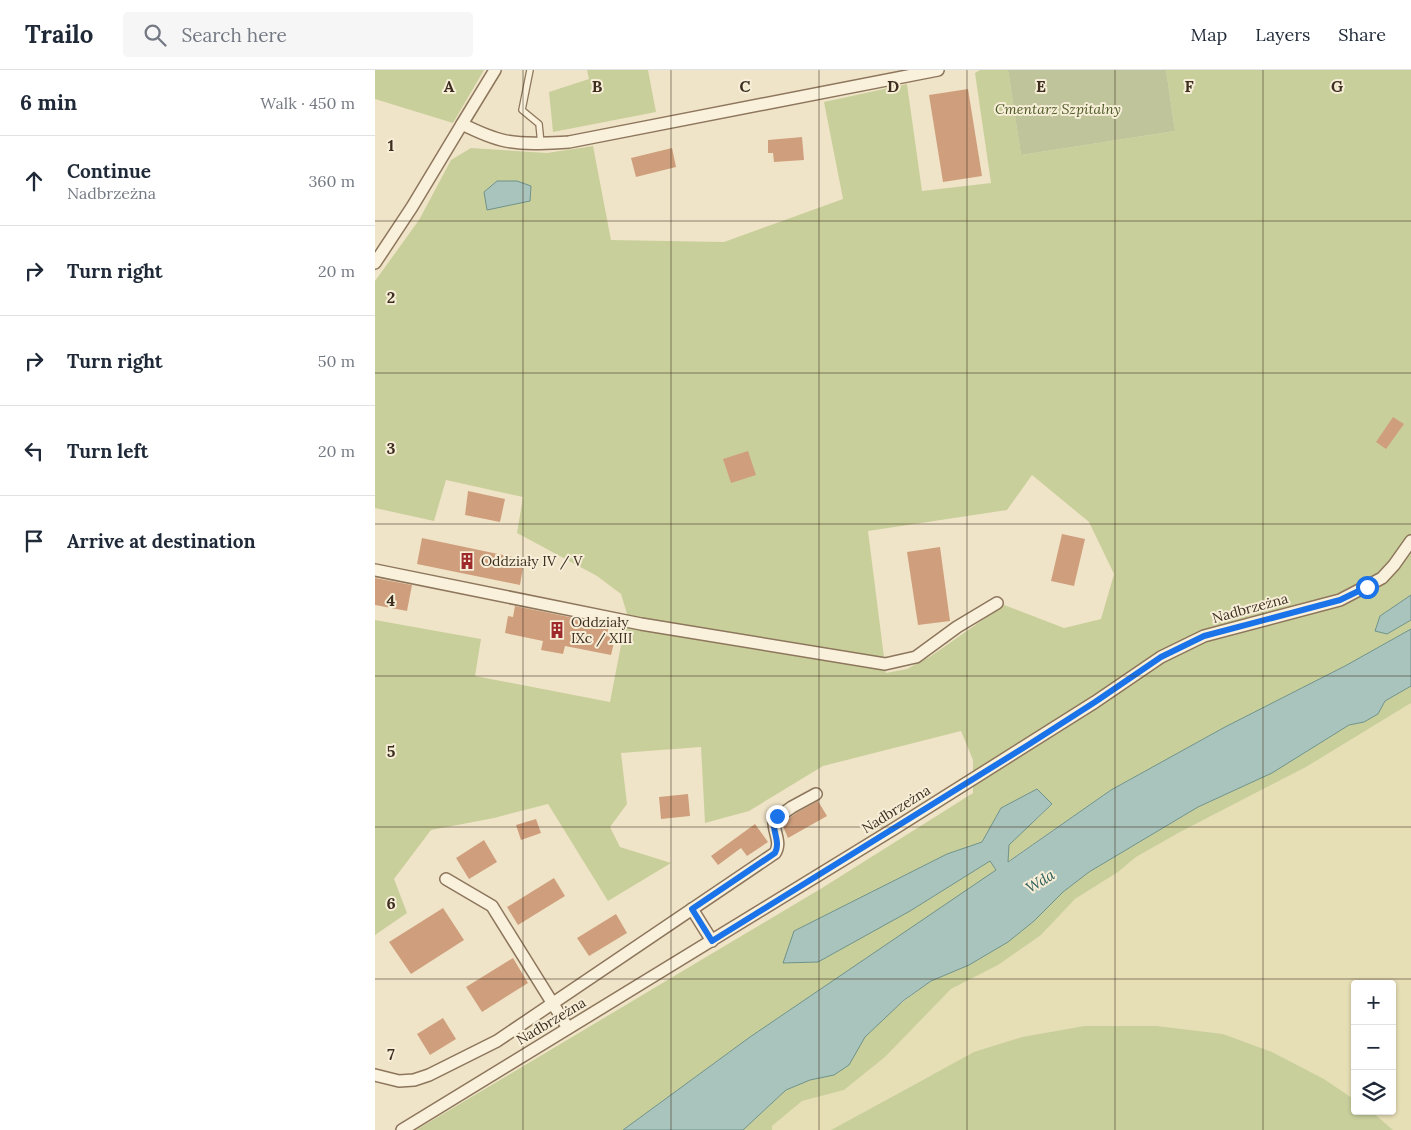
<!DOCTYPE html>
<meta charset="utf-8">
<style>
body{margin:0;font-family:Lora,serif;background:#f6f6f7;color:#1f2937}
.controls{position:absolute;right:15px;bottom:15px;display:grid;overflow:hidden;border-radius:5px;box-shadow:0 1px 4px #0004}
.controls button{width:45px;height:45px;display:grid;place-items:center;padding:0;border:0;border-bottom:1px solid #e0e1e3;background:#fff;color:#1f2937;font:25px sans-serif}
.stop{position:absolute;width:15px;height:15px;margin:-11px;border:4px solid #1a73e8;border-radius:50%;background:#fff}
.stop.end{background:#1a73e8;border-color:#fff;box-shadow:0 1px 5px #0008}
.list{margin:0;padding:0;list-style:none}
h2{display:flex;justify-content:space-between;align-items:center;height:65px;margin:0;padding:0 20px;font-size:21px}
h2 small{font-size:16px;font-weight:400;color:#747a83}
.list li{display:grid;grid-template-columns:32px 1fr auto;gap:15px;align-items:center;box-sizing:border-box;height:90px;padding:0 20px;border-top:1px solid #e0e1e3}
.list b{display:block;font-size:19px;white-space:nowrap}
.list p{margin:0;font-size:16px;white-space:nowrap;color:#747a83}
.list em{font-size:16px;font-style:normal;color:#747a83}
.icon{flex:none;width:28px;height:28px;fill:none;stroke:currentColor;stroke-width:2;stroke-linecap:round;stroke-linejoin:round}
.map{position:relative;flex:none;width:1036px;height:1060px;overflow:hidden}
header{display:flex;align-items:center;gap:30px;box-sizing:border-box;height:70px;padding:0 25px;background:#fff;border-bottom:1px solid #e0e1e3}
header strong{font-size:24px}
nav{display:flex;gap:28px;margin-inline-start:auto;font-size:18px}
.search{width:350px;height:45px;background:#f6f6f7;display:flex;align-items:center;gap:12px;box-sizing:border-box;padding:0 18px;border-radius:5px;color:#747a83;font-size:19px}
main{display:flex}
aside{flex:1;background:#fff}
.map>svg:first-child{display:block}
.farmland{fill:#e6deb5}
.green{fill:#c9cf9b;fill-rule:evenodd}
.cemetery{fill:#bfc49a}
.water{fill:#a9c4bc;stroke:#6f938a}
.building{fill:#cf9f7d}
.lines{fill:none;stroke-linecap:round;stroke-linejoin:round}
.service-casing{stroke:#8d765c;stroke-width:8}
.minor-casing{stroke:#8d765c;stroke-width:14}
.service{stroke:#faf1dc;stroke-width:5.5}
.minor{stroke:#faf1dc;stroke-width:11}
.route{stroke:#1a73e8;stroke-width:6}
.grid{fill:none;stroke:#3d2e20;stroke-width:1;stroke-opacity:0.55}
.labels{text-anchor:middle;dominant-baseline:central;stroke-width:4;stroke-linejoin:round;paint-order:stroke}
.park-label{font-size:14px;font-style:italic;fill:#4d5a26;stroke:#f7eed8}
.poi-label{font-size:14px;fill:#3d2e20;stroke:#f7eed8;text-anchor:start}
.street-label{font-size:14px;fill:#3d2e20;stroke:#f7eed8}
.water-label{font-size:15px;font-style:italic;fill:#2f5d5a;stroke:#f7eed8}
.grid-label{font-size:16px;text-anchor:middle;font-weight:bold;fill:#3d2e20;stroke:#f7eed8;stroke-width:4;stroke-linejoin:round;paint-order:stroke}
</style>
<header>
<strong>Trailo</strong>
<div class="search"><svg class="icon" aria-label="search" viewBox="0 0 24 24"><circle cx="10" cy="10" r="6"/><path d="M15 15l6 6"/></svg>Search here</div>
<nav><a>Map</a><a>Layers</a><a>Share</a></nav>
</header>
<main>
<aside>
<h2>6 min<small>Walk · 450 m</small></h2>
<ul class="list">
<li><svg class="icon" aria-label="ahead" viewBox="0 0 24 24"><path d="M12 20V5M6 11l6-6 6 6"/></svg><div><b>Continue</b><p>Nadbrzeżna</p></div><em>360 m</em></li>
<li><svg class="icon" aria-label="right" viewBox="0 0 24 24"><path d="M7 20v-9h11M14 6l5 5-5 5"/></svg><div><b>Turn right</b></div><em>20 m</em></li>
<li><svg class="icon" aria-label="right" viewBox="0 0 24 24"><path d="M7 20v-9h11M14 6l5 5-5 5"/></svg><div><b>Turn right</b></div><em>50 m</em></li>
<li><svg class="icon" aria-label="left" viewBox="0 0 24 24"><path d="M17 20v-9H6M10 6l-5 5 5 5"/></svg><div><b>Turn left</b></div><em>20 m</em></li>
<li><svg class="icon" aria-label="arrive" viewBox="0 0 24 24"><path d="M6 21V4h12l-3 4 3 4H6"/></svg><div><b>Arrive at destination</b></div></li>
</ul>
</aside>
<div class="map">
<svg width="1036" height="1060" viewBox="0 0 1036 1060">
<rect width="100%" height="100%" fill="#f0e4c8"/>
<polygon class="farmland" points="1036,633 1036,1060 1018,1060 996,1041 1017,1041 1017,914 980,914 980,1030 949,1009 897,982 848,964 782,956 709,956 647,967 554,1006 456,1060 397,1060 397,1056 427,1031 469,1020 510,987 576,919 623,895 666,865 700,829 743,802 761,787 805,762 931,697"/>
<g class="green">
<polygon points="0,0 109,0 78,53 0,29"/>
<polygon points="212,0 273,0 281,42 178,62 174,22 214,9"/>
<path d="M 605,0 L 633,0 L 646,85 L 800,61 L 791,0 L 1036,0 L 1036,525 L 1005,546 L 1012,564 L 1036,550 L 1036,559 L 970,596 L 850,657 L 736,720 L 632,792 L 633,775 L 677,735 L 626,738 L 607,772 L 572,784 L 419,861 L 535,841 L 615,791 L 622,800 L 375,967 L 248,1060 L 41,1060 L 447,818 L 598,723 L 598,690 L 586,661 L 448,696 L 374,741 L 330,753 L 326,677 L 246,683 L 252,734 L 235,757 L 245,777 L 296,793 L 233,831 L 173,734 L 119,748 L 56,760 L 19,809 L 32,843 L 0,865 L 0,550 L 106,569 L 100,606 L 235,632 L 252,544 L 246,524 L 222,506 L 142,463 L 148,427 L 71,410 L 59,451 L 0,438 L 0,211 L 44,150 L 76,90 L 96,78 L 172,83 L 218,76 L 236,170 L 349,172 L 468,129 L 449,32 L 532,14 L 547,121 L 616,113 L 600,3 ZM 657,405 L 714,452 L 739,504 L 726,549 L 689,558 L 629,535 L 556,586 L 532,599 L 511,603 L 493,461 L 632,440 Z"/>
<polygon points="1036,616 1036,633 931,697 805,762 761,787 743,802 700,829 666,865 623,895 576,919 510,987 469,1020 427,1031 397,1056 397,1060 368,1060 411,1020 556,911 594,895 633,872 659,851 688,822 714,802 823,737 897,703 974,655 989,652 1003,644 1010,631"/>
<polygon points="709,956 782,956 848,964 897,982 949,1009 980,1030 980,1041 996,1041 1018,1060 456,1060 599,982 647,967"/>
</g>
<polygon class="cemetery" points="633,0 791,0 800,61 646,85"/>
<g class="water">
<polygon points="122,111 142,111 156,116 155,131 112,140 109,122"/>
<polygon points="1036,525 1036,550 1012,564 1000,561 1005,546"/>
<polygon points="1036,559 1036,616 1010,631 1003,644 989,652 974,655 897,703 823,737 714,802 688,822 659,851 633,872 594,895 556,911 528,931 490,967 474,995 459,1005 435,1010 411,1020 368,1060 248,1060 375,967 621,800 615,791 535,841 443,892 408,893 419,861 572,784 607,772 626,738 662,719 677,734 634,775 633,792 736,720 850,657 970,596"/>
</g>
<g class="building">
<polygon points="593,19 607,106 568,112 554,25"/>
<polygon points="427,67 429,90 399,92 398,83 393,83 393,70"/>
<polygon points="297,78 301,97 261,107 256,88"/>
<polygon points="1018,347 1029,354 1011,379 1001,372"/>
<polygon points="373,381 381,405 356,413 348,389"/>
<polygon points="93,421 130,429 125,452 90,445"/>
<polygon points="687,464 710,469 699,516 676,511"/>
<polygon points="47,468 142,488 141,495 148,497 145,515 42,494"/>
<polygon points="565,477 575,551 543,555 532,482"/>
<polygon points="0,508 37,515 32,541 0,535"/>
<polygon points="140,536 234,555 232,566 240,568 236,585 190,576 188,584 166,580 168,571 130,563 133,546 138,547"/>
<polygon points="313,724 315,746 286,749 284,727"/>
<polygon points="443,731 452,746 413,768 407,754 421,743"/>
<polygon points="161,749 166,763 146,770 141,755"/>
<polygon points="380,754 393,772 372,786 366,778 343,795 336,786"/>
<polygon points="109,770 122,792 94,809 81,788"/>
<polygon points="179,808 190,826 143,855 132,837"/>
<polygon points="68,838 89,870 36,904 14,872"/>
<polygon points="241,844 252,863 214,886 202,868"/>
<polygon points="138,888 153,913 107,942 91,917"/>
<polygon points="68,948 81,969 55,985 42,964"/>
</g>
<g class="lines">
<g class="service-casing">
<polyline id="service" points="155,0 147,40 164,54 166,74"/>
</g>
<g class="minor-casing">
<g id="minor">
<polyline points="87,54 120,0"/>
<path d="M 0,193 L 37,137 L 87,54 C 101,61 116,68 131,71 C 152,75 174,73 194,72 L 563,0"/>
<polyline points="0,500 266,554 510,594 541,587 582,557 622,533"/>
<polyline points="71,809 117,836 193,958"/>
<polyline points="317,839 337,871"/>
<path d="M 0,1005 L 24,1011 L 39,1010 L 54,1005 L 122,971 L 400,783 C 407,772 398,762 399,750 L 417,737 L 441,724"/>
<polyline points="27,1060 517,760 720,632 786,587 829,566 965,530 1007,508 1019,495 1036,471"/>
</g>
</g>
<use href="#service" class="service"/>
<use href="#minor" class="minor"/>
</g>
<g class="lines">
<path class="route" d="M 402,746 C 393,756 407,770 400,783 L 317,839 L 337,871 L 653,675 L 720,632 L 786,587 L 829,566 L 965,530 L 992,517"/>
</g>
<path class="grid" d="M 148,0 L 148,1060M 296,0 L 296,1060M 444,0 L 444,1060M 592,0 L 592,1060M 740,0 L 740,1060M 888,0 L 888,1060M 0,151 L 1036,151M 0,303 L 1036,303M 0,454 L 1036,454M 0,606 L 1036,606M 0,757 L 1036,757M 0,909 L 1036,909"/>
<defs>
<g id="building-bare" transform="scale(1.35)"><path d="M-4-6H4V6H1V3H-1V6H-4ZM-2.5-4.3h1.7v1.8h-1.7ZM.8-4.3h1.7v1.8H.8ZM-2.5-1h1.7V.8h-1.7ZM.8-1h1.7V.8H.8Z" fill="#9e2a2b" stroke="#f7eed8" stroke-width="2.5" paint-order="stroke"/></g>
</defs>
<g fill-rule="evenodd">
<use href="#building-bare" x="92" y="491"/>
<use href="#building-bare" x="182" y="560"/>
</g>
<g class="labels">
<g class="park-label">
<text x="683" y="39">Cmentarz Szpitalny</text>
</g>
<g class="poi-label">
<text x="106" y="491">Oddziały IV / V</text>
<text x="196" y="552">Oddziały<tspan x="196" dy="16">IXc / XIII</tspan></text>
</g>
<g class="street-label">
<text transform="translate(875 538) rotate(-15)">Nadbrzeżna</text>
<text transform="translate(521 739) rotate(-32)">Nadbrzeżna</text>
<text transform="translate(176 951) rotate(-31)">Nadbrzeżna</text>
</g>
<g class="water-label">
<text transform="translate(665 811) rotate(-31)">Wda</text>
</g>
</g>
<g class="grid-label">
<text x="74" y="22">A</text>
<text x="222" y="22">B</text>
<text x="370" y="22">C</text>
<text x="518" y="22">D</text>
<text x="666" y="22">E</text>
<text x="814" y="22">F</text>
<text x="962" y="22">G</text>
<text x="16" y="81">1</text>
<text x="16" y="233">2</text>
<text x="16" y="384">3</text>
<text x="16" y="536">4</text>
<text x="16" y="687">5</text>
<text x="16" y="839">6</text>
<text x="16" y="990">7</text>
</g>
</svg>
<div class="controls">
<button>+</button>
<button>−</button>
<button><svg class="icon" aria-label="layers" viewBox="0 0 24 24"><path d="M12 4l9 5-9 5-9-5zM3 14l9 5 9-5"/></svg></button>
</div>
<div class="stop" style="left:992px;top:517px"></div>
<div class="stop end" style="left:402px;top:746px"></div>
</div>
</main>
